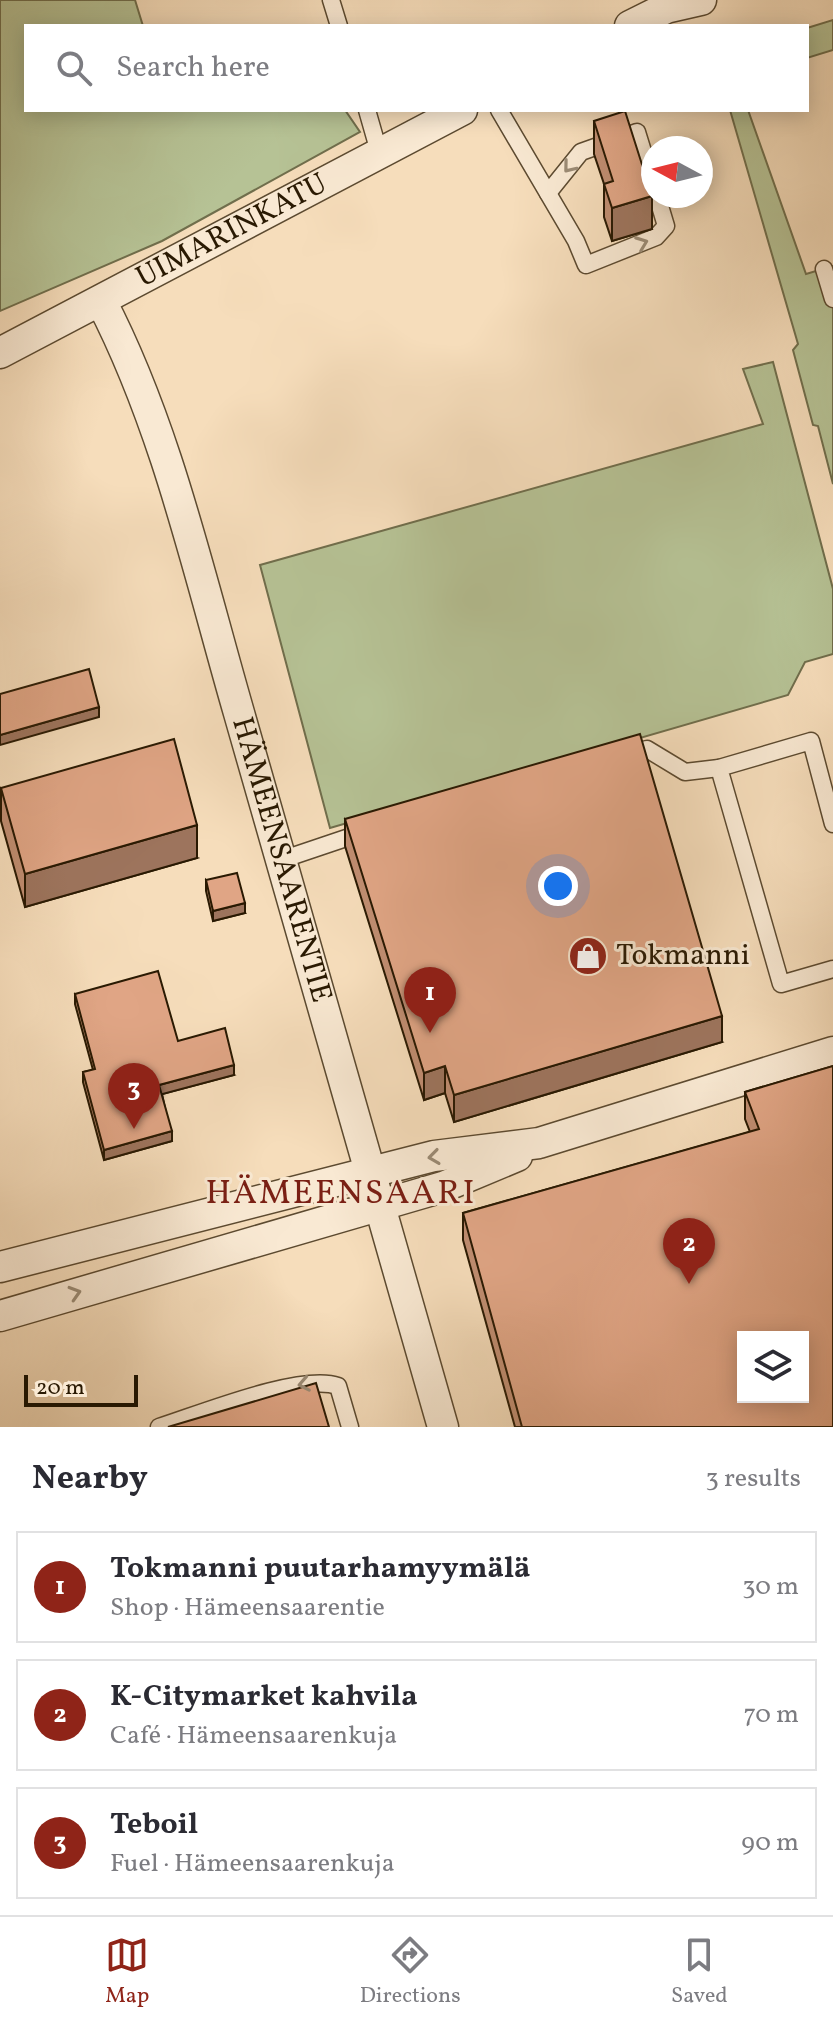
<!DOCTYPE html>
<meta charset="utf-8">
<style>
body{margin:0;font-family:Vollkorn,serif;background:#f2f2f3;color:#2b2b33}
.controls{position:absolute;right:24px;bottom:24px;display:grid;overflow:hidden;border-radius:0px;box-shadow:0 4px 20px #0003}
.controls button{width:72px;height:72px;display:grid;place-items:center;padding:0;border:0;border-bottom:2px solid #e1e1e2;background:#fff;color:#2b2b33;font:40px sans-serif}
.compass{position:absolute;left:641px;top:136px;width:72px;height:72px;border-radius:50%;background:#fff;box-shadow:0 4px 20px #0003;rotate:277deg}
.scale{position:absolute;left:24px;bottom:20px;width:114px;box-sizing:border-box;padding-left:8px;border:4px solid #291902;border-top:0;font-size:22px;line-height:28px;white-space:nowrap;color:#291902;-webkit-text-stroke:6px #f9e9d3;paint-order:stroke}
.you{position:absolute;left:558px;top:886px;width:28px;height:28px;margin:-20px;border:6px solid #fff;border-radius:50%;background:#1a73e8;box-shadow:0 0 0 12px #1a73e833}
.badge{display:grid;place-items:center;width:52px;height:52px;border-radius:50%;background:#8f2418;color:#fff;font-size:26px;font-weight:700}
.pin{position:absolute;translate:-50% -66px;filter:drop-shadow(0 2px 4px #0008)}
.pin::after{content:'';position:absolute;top:42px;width:28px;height:24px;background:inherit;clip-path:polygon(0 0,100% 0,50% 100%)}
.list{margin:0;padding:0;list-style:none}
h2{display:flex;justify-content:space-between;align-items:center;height:104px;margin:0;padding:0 32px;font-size:34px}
h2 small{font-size:26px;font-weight:400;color:#7c7c81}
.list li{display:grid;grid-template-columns:52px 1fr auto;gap:24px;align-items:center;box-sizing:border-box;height:112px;margin:0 16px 16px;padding:0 16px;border:2px solid #e1e1e2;border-radius:0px}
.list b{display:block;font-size:30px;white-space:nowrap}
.list p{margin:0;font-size:26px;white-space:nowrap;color:#7c7c81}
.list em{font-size:26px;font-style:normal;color:#7c7c81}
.icon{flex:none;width:44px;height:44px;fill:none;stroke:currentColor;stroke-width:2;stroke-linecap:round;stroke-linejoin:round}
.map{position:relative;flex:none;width:833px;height:1427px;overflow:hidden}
.search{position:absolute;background:#fff;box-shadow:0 4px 20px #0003;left:24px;right:24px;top:24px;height:88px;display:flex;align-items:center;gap:20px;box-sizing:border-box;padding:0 28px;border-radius:0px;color:#7c7c81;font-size:30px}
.sheet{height:488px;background:#fff}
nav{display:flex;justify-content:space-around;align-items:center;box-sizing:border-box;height:112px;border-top:2px solid #e1e1e2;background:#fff;font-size:22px;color:#7c7c81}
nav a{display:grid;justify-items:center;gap:4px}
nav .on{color:#8f2418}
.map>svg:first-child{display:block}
.green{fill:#b6c295;stroke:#706e4c;stroke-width:2}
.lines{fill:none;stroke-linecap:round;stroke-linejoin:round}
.service-casing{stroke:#5c4a30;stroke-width:19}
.minor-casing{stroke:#5c4a30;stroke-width:33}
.service{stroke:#f9e9d3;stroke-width:16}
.minor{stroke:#f9e9d3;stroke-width:30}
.wall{fill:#c18e72;stroke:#291902;stroke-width:2}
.shaded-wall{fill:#9d745d;stroke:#291902;stroke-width:2}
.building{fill:#e0a585;stroke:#291902;stroke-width:2;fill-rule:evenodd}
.oneway{stroke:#9b8b75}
.labels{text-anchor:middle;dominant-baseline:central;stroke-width:6;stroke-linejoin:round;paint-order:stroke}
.street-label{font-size:30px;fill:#291902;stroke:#f9e9d3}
.poi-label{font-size:30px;fill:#291902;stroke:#f9e9d3;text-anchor:start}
.quarter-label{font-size:34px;letter-spacing:2px;fill:#7a1f14;stroke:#f9e9d3}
</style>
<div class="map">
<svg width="833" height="1427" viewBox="0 0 833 1427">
<rect width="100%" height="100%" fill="#f6ddbb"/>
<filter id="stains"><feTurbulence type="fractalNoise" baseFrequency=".0025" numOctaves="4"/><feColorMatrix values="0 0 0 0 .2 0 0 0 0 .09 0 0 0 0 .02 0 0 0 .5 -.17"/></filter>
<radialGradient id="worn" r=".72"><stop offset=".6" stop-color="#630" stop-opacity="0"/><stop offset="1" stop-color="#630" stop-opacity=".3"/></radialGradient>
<g class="green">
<polygon points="0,0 135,0 143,26 26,26 26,110 345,110 360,132 162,241 0,311"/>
<polygon points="833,20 833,50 807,58 807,28"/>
<polygon points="730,110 748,110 806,274 833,266 833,484 818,426 813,425 793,350 798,344"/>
<polygon points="773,362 833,589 833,654 805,662 788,695 330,828 260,565 763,424 743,369"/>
</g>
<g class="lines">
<g class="service-casing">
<g id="service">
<polyline points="331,0 339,26"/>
<polyline points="367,110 379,152"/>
<polyline points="499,110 576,241 586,265 656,237 666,226 657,196"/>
<polyline points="548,193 581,152 637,132 653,184"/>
<polyline points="824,269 833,299"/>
<polyline points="624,756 647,749 685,772 719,768"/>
<polyline points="833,824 811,741 719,768 781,984 833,969"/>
<polyline points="281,860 364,832"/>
<path d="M 159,1427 C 200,1414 301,1373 338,1386 L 350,1427"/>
</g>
</g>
<g class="minor-casing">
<g id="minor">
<polyline points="630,26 666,8 701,0"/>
<path id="s1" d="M 101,301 C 167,428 199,575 239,713 C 308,951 374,1189 443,1427"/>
<path id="s2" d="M 0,353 L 462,110"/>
<polyline points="0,1267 434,1156 539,1143 833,1052"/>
<polyline points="0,1316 443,1187 517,1156"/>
</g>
</g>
<use href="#service" class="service"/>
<use href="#minor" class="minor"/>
</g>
<g class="wall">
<polygon points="594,121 652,229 612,241 604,217 604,184 594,154"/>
<polygon points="1,788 197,858 25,907 1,821"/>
<polygon points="345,819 722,1042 454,1122 445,1093 424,1100 345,846"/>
<polygon points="206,880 245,913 213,921 206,891"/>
<polygon points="75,994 178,1041 234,1075 162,1094 172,1141 104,1160 83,1082 83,1072 93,1070 75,1004"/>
<polygon points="833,1066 833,1427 515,1427 463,1240 463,1213 750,1132 745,1119 745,1092"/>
</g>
<g class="shaded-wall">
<polygon points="652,196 652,229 612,241 612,208"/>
<polygon points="99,707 99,717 0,745 0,735"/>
<polygon points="197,825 197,858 25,907 25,874"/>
<polygon points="245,903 245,913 213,921 213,911"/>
<polygon points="722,1016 722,1042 454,1122 454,1095"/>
<polygon points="234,1065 234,1075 159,1095 159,1085"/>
<polygon points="445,1066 445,1093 424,1100 424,1073"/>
<polygon points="172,1131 172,1141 104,1160 104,1150"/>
</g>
<g class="building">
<polygon points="625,111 652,196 612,208 604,184 613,181 594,121"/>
<polygon points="89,669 99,707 0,735 0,694"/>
<polygon points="640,734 722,1016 454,1095 445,1066 424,1073 345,819"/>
<polygon points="174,739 197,825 25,874 1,788"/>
<polygon points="237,873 245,903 213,911 206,880"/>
<polygon points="158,971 178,1041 225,1028 234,1065 159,1085 172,1131 104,1150 83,1072 95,1069 75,994"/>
<path d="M 833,1066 L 833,1427 L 522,1427 L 463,1213 L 759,1129 L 745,1092 ZM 743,1337 L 803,1337 L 803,1397 L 743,1397 Z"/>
<polygon points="316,1383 329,1427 168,1427"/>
</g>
<defs><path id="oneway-chevron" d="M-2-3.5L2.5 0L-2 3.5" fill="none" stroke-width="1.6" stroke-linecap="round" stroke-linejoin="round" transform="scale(2)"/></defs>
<g class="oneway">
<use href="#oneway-chevron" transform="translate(569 167) rotate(129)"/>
<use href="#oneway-chevron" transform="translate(642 243) rotate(-21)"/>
<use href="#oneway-chevron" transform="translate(434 1157) rotate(172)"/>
<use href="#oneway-chevron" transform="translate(75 1293) rotate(-17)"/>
<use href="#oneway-chevron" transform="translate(304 1384) rotate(169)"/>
</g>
<defs>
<g id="shop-disc" transform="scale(2)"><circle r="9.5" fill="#8f2418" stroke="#f9e9d3"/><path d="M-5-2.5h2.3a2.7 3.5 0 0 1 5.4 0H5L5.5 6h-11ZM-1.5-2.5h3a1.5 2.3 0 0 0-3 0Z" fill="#fff"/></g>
</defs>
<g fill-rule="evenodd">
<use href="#shop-disc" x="588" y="956"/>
</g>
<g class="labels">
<g class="street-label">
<text stroke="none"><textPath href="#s2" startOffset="262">UIMARINKATU</textPath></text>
<text stroke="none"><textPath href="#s1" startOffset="588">HÄMEENSAARENTIE</textPath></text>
</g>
<g class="poi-label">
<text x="616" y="956">Tokmanni</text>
</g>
<g class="quarter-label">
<text x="341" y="1194">HÄMEENSAARI</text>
</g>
</g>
<rect width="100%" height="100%" filter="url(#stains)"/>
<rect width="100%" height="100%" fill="url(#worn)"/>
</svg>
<div class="controls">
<button><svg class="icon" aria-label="layers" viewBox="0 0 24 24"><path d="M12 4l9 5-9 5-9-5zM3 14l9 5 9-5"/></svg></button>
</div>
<svg class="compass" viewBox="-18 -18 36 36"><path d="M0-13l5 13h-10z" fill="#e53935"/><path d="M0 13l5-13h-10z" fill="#7c7c81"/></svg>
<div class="scale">20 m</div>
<div class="you"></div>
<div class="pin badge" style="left:430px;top:1033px">1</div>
<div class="pin badge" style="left:689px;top:1284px">2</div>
<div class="pin badge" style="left:134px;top:1129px">3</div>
<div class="search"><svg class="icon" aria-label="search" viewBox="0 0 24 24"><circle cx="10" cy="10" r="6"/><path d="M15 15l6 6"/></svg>Search here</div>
</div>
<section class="sheet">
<h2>Nearby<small>3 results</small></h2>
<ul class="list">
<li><span class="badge">1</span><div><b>Tokmanni puutarhamyymälä</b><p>Shop · Hämeensaarentie</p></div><em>30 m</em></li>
<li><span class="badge">2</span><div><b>K-Citymarket kahvila</b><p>Café · Hämeensaarenkuja</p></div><em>70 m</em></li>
<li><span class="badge">3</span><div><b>Teboil</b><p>Fuel · Hämeensaarenkuja</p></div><em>90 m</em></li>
</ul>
</section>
<nav>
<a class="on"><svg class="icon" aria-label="map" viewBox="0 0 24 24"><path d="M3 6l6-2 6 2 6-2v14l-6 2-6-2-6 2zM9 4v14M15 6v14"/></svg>Map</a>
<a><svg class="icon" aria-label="directions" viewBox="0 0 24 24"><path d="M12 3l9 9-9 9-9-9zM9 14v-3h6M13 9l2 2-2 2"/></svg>Directions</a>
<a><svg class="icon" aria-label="saved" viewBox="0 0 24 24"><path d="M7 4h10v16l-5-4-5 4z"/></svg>Saved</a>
</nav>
